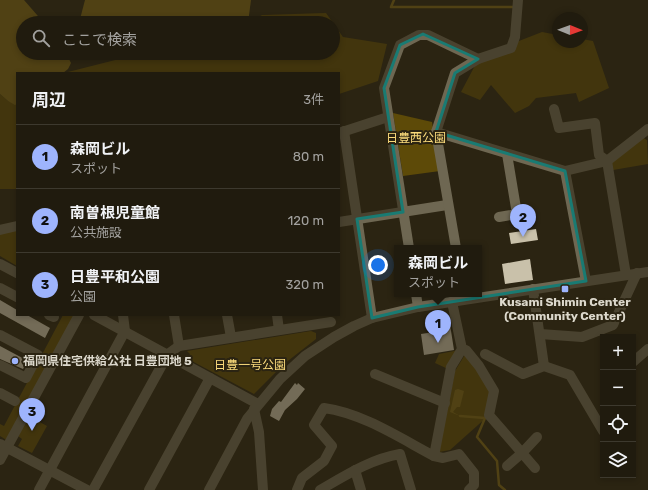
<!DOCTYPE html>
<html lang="ja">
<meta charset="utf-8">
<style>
body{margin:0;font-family:Rubik,"Noto Sans JP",sans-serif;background:#282417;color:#f1f3f6}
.controls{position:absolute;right:12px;bottom:12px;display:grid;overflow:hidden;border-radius:0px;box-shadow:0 2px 6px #0003}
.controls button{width:36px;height:36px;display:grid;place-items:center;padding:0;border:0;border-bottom:1px solid #3d392e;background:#201b0e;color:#f1f3f6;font:20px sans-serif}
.compass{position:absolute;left:552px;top:12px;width:36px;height:36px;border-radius:50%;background:#201b0e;box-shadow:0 2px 6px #0003;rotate:91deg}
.you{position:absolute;left:378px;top:265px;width:14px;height:14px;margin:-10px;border:3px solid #fff;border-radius:50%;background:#1a73e8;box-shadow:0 0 0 6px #1a73e833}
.badge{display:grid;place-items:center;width:26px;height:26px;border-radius:50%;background:#9eb4fd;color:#111;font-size:13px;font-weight:700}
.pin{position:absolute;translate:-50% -33px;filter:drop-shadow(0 1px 2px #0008)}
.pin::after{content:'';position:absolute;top:21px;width:14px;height:12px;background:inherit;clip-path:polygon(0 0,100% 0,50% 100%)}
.popup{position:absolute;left:394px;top:245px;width:88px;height:52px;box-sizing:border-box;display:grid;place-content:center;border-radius:0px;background:#201b0e;filter:drop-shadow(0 1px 3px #0005);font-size:13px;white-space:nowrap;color:#a2a19e}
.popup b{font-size:15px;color:#f1f3f6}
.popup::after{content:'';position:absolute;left:50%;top:100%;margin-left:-8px;border:8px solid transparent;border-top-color:#201b0e}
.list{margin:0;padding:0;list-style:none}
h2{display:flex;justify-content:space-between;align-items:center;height:52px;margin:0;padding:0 16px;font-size:17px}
h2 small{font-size:13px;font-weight:400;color:#a2a19e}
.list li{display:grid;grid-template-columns:26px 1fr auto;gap:12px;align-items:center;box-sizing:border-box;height:64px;padding:0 16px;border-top:1px solid #3d392e}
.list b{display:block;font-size:15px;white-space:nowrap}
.list p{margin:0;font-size:13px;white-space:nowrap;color:#a2a19e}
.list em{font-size:13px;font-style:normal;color:#a2a19e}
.icon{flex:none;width:22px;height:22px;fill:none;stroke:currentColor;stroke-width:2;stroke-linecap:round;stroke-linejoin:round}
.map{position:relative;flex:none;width:648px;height:490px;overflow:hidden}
.search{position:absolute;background:#201b0e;box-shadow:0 2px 6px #0003;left:16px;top:16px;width:324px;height:44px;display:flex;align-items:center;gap:10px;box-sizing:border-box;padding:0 14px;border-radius:22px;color:#a2a19e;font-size:15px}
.panel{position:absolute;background:#201b0e;box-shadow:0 2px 6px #0003;left:16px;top:72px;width:324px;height:244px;border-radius:0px}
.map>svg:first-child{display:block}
.green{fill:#5d4a08}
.water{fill:#7c6517}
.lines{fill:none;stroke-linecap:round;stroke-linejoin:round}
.stream{stroke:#7c6517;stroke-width:2.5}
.building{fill:#c9c1aa}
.minor{stroke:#6e6752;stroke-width:10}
.marked{fill:none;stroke:#197b73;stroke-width:3;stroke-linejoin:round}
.poi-dot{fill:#9eb4fd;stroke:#2b2412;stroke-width:1.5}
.labels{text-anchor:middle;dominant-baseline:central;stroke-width:4;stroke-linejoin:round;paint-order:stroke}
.park-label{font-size:12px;fill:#fada7b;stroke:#2b2412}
.poi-label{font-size:12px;font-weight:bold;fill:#dcd8cc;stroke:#2b2412}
</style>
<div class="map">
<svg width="648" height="490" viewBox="0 0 648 490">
<rect width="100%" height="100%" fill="#2b2412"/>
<g class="green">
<polygon points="326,13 343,37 387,44 378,81 339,94 339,73 64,73 131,56 135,53 333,53 333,23 248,23 262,15"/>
<polygon points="542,32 558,35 558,42 582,42 582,39 593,41 609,88 579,102 576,93 536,98 529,106 515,113 491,85 480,100 461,92 480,56"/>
<polygon points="0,94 8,101 17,104 17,189 0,189"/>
<polygon points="393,113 432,122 440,171 403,176"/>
<polygon points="642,137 647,140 648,164 613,170 611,160"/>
<polygon points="17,230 17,266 0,256 0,232"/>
<polygon points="63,315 75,315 8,441 0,436 0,424 4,426"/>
<polygon points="311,331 316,333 316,339 284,364 254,394 188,359 190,354 187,351"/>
<polygon points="459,350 448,369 435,363 439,354"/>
<polygon points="466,353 492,390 487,417 450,450 439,452 455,371"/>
<polygon points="29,416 47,426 32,453 18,446 22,439 18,436"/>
</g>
<g class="water">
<polygon points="0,0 24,0 44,23 23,23 23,53 66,53 71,63 68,69 63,73 17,73 17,104 15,105 8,101 0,94"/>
<polygon points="85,0 251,0 248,23 79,23"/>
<polygon points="458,389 464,391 460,407 457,407 453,412 460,416 450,412 455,390"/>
</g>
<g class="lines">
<g class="stream">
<polyline points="394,0 391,7 514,7"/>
<polyline points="460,416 485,418 477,437 497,461 499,485 505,490"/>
</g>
</g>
<g class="building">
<polygon points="536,229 538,240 511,244 509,233"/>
<polygon points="530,259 533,280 505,284 502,264"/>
<polygon points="0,300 17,310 17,315 27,315 50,328 45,338 0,313"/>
<polygon points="449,318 454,350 424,355 421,334 434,332 432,321"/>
<polygon points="0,346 28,361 23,369 0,359"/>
<polygon points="295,383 297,385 298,383 305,389 297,399 285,410 279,421 270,416 272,409 279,401 281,402"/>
</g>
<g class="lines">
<g class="minor">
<polyline points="554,109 559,128 595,123 599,155 607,161 626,275"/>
<polyline points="344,131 372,318"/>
<polyline points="436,132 565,171 607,161 648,129"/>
<polyline points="339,133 388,117"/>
<polyline points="565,171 586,281"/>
<polyline points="499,217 517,214 507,154"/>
<polyline points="339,222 447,205"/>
<polyline points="0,230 17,226"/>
<polyline points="409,248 384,88 400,45 419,35 428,35 478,59"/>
<polyline points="456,248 436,132 455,73 478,59 511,48 515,37 518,0"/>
<polyline points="0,264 17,273"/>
<polyline points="0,288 17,297"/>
<polyline points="533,289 544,366"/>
<polyline points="416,294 418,307"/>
<polyline points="49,315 54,317"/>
<polyline points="94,315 258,404"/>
<polyline points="174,315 179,346"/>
<polyline points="227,315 231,337"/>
<polyline points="277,315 279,330"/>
<polyline points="540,334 582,337 613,325 637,273"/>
<polyline points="0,335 38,355 26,378 0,365"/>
<polyline points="462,349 466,350 479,366 494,391 489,415 522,453 507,466"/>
<polyline points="485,354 523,374 544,366 570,375 603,431"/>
<polyline points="633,362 648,349"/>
<polyline points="375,374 445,403"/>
<polyline points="0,393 15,401"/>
<polyline points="254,409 259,432 263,490"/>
<polyline points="0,444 87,490"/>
<polyline points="434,456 443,458 459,454 474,473 474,485 469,490"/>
<polyline points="0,460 79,315"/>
<polyline points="535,468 522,453 537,437"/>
<polyline points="355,470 361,490"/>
<polyline points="39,490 125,331 123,315"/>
<polyline points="93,490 168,354 179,346 331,322"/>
<polyline points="149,490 210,378"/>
<polyline points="209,490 247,419 280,379 305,356 334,337 354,326 372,318 418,307 648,272"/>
<path d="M 297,490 L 302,478 L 324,461 L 332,446 L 314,425 L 324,408 C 362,413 400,438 434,456 L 451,367 L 462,349 L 452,302"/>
<path d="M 320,490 C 346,475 371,459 400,454 L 411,490"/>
</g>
</g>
<path d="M0 0H648V490H0ZM 423,34 L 478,59 L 455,73 L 436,132 L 565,171 L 586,281 L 418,307 L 372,318 L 357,219 L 403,212 L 384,88 L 400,45 Z" fill="#2b2412" fill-opacity=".55" fill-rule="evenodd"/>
<path class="marked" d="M 423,34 L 478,59 L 455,73 L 436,132 L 565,171 L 586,281 L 418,307 L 372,318 L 357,219 L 403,212 L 384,88 L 400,45 Z"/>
<g class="poi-dot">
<rect x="561" y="285" width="8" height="8" rx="2"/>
<circle cx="15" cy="361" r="4"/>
</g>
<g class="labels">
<g class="park-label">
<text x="416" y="138">日豊西公園</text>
<text x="250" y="365">日豊一号公園</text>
</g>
<g class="poi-label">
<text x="565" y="302">Kusami Shimin Center<tspan x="565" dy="14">(Community Center)</tspan></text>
<text x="23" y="361" text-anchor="start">福岡県住宅供給公社 日豊団地 5</text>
</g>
</g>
</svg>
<div class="controls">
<button>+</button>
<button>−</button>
<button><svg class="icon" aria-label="locate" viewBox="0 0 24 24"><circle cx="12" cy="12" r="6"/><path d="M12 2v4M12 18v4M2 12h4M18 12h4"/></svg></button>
<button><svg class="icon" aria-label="layers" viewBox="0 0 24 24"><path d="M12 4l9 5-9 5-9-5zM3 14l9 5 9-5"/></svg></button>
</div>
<svg class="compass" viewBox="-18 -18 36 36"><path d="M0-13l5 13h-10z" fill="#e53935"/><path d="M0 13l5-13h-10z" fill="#a2a19e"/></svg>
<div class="you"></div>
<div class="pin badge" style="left:438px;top:343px">1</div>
<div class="popup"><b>森岡ビル</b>スポット</div>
<div class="pin badge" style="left:523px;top:237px">2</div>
<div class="pin badge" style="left:32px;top:431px">3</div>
<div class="search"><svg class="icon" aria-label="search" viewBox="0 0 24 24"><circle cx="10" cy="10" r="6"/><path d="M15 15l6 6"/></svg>ここで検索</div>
<section class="panel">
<h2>周辺<small>3件</small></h2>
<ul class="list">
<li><span class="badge">1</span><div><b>森岡ビル</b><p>スポット</p></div><em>80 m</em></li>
<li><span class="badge">2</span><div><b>南曽根児童館</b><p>公共施設</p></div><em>120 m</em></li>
<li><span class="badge">3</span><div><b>日豊平和公園</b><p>公園</p></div><em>320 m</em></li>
</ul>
</section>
</div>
